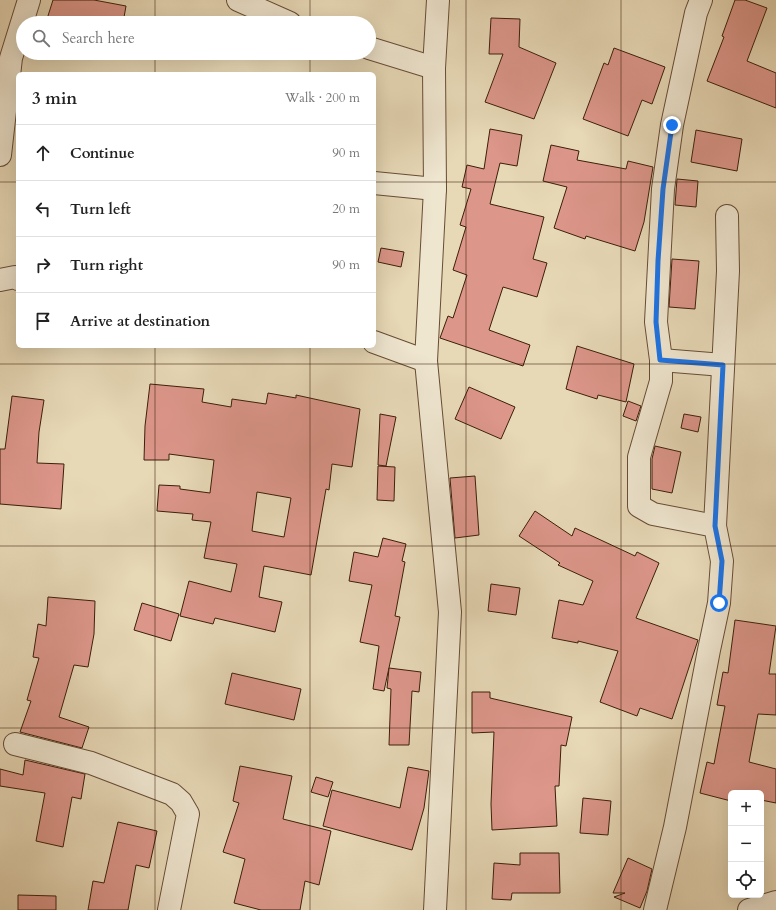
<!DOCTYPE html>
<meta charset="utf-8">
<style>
body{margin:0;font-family:Cardo,serif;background:#f6f6f6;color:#222}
.controls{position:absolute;right:12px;bottom:12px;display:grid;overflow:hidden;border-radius:6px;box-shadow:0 4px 16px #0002}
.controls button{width:36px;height:36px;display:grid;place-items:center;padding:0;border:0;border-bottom:1px solid #e0e0e0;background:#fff;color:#222;font:20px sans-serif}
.stop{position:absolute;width:12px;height:12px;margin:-9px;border:3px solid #1a73e8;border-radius:50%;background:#fff}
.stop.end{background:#1a73e8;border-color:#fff;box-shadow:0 1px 4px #0008}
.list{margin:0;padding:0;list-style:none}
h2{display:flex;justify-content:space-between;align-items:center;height:52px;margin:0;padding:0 16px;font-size:17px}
h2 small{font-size:13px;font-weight:400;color:#767676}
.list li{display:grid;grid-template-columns:26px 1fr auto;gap:12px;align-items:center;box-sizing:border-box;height:56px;padding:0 16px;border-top:1px solid #e0e0e0}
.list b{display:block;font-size:15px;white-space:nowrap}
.list em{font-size:13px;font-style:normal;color:#767676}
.icon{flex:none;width:22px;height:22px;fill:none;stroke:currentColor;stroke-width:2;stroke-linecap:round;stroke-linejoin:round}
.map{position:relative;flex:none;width:776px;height:910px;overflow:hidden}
.search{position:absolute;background:#fff;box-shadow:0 4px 16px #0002;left:16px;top:16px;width:360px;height:44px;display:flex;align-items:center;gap:10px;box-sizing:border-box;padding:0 14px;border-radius:22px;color:#767676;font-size:15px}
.panel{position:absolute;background:#fff;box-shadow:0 4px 16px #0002;left:16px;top:72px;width:360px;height:276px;border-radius:6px}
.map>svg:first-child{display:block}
.building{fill:#dc968a;stroke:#3c1e0a;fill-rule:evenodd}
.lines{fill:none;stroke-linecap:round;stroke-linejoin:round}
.minor-casing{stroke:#674c35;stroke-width:24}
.minor{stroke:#efe6d0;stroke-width:22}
.route{stroke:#1a73e8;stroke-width:5}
.grid{fill:none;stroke:#3c1e0a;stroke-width:1;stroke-opacity:0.55}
</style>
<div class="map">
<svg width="776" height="910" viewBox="0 0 776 910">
<rect width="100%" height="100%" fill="#e7d8b6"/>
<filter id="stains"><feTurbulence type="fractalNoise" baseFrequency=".005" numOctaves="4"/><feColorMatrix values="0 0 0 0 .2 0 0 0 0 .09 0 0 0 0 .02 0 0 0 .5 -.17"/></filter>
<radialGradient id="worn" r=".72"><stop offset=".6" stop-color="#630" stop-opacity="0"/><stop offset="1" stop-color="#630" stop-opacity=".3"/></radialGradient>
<g class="building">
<polygon points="53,0 94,0 126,6 123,23 61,23 47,19"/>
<polygon points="735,0 745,0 767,8 747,61 776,73 776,108 707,81 724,37 722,36"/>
<polygon points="491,18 520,19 519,47 556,63 534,119 485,102 503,54 489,54"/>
<polygon points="614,48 665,67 652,104 642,100 628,136 583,119 604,63 608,65"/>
<polygon points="490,129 522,135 517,166 500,163 490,204 544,217 533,259 547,263 537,297 503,287 489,330 530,345 523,366 440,338 448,316 453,318 467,275 453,270 466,227 460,225 471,189 462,187 467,165 484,169"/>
<polygon points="696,130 742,139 737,171 691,162"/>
<polygon points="551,145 579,151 577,160 626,169 628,161 653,167 644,222 635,251 586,236 585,239 554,228 567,187 543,181"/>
<polygon points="677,179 698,181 696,207 675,205"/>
<polygon points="381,248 404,252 401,267 378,262"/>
<polygon points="672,259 699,261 695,309 669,307"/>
<polygon points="577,346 634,364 626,402 598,395 597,399 566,389"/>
<path d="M 150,384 L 204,389 L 202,402 L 231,407 L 232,399 L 266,404 L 268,393 L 296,398 L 296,395 L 360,409 L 352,467 L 332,464 L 329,490 L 326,489 L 311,575 L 264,566 L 259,597 L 282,602 L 275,632 L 215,618 L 213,624 L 180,616 L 189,581 L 231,592 L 237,564 L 204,558 L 211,522 L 192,520 L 193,514 L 157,511 L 159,485 L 180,486 L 180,489 L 210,493 L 214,460 L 169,454 L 169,460 L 144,460 L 145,426 ZM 257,492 L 291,498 L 284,537 L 252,531 Z"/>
<polygon points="469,387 515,407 501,439 455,419"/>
<polygon points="12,396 44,400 39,432 37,463 64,464 61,509 0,504 0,449 5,449"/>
<polygon points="628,401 641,406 636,421 623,416"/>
<polygon points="380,414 396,417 386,466 378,465"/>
<polygon points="684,414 701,417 698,432 681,428"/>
<polygon points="655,446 681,452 672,493 652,489 652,459"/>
<polygon points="378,466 395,467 394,501 377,500"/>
<polygon points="475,476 479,535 455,538 450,478"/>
<polygon points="535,511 572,536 575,528 635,556 637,552 659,563 636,618 698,640 672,719 640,708 637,716 600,702 618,651 578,641 578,643 552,638 559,600 583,605 593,581 558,565 560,563 519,536"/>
<polygon points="383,538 406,544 402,561 405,562 395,616 400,617 384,691 373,689 379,646 360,642 372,585 349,581 354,552 378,557"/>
<polygon points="491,584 520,588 516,615 488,611"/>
<polygon points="48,597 95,601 94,634 88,667 74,665 59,717 89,727 82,748 20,732 31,701 27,700 39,658 33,657 38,624 46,626"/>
<polygon points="142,603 179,614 171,641 134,630"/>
<polygon points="735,620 776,626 769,674 776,674 776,715 758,714 749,762 776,769 776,803 761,800 761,793 731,793 731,801 700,793 707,762 714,764 725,706 717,705 723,672 728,673"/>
<polygon points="389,668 421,672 419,692 412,691 409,745 389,745 391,689 387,688"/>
<polygon points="232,673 301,689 294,720 225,704"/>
<polygon points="472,692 490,692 490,698 572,717 566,746 561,745 559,786 555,786 557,826 492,830 491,804 494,732 472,733"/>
<polygon points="25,760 85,774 81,799 72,797 63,847 36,841 45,793 0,786 0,769 23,775"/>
<polygon points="240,766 292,776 283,819 331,831 319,885 305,881 300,910 261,910 234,903 245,859 223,852 239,803 233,801"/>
<polygon points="408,767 429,771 424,808 412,850 323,826 332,790 400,808"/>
<polygon points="316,777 333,782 328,797 311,792"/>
<polygon points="583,798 611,801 608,835 580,833"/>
<polygon points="118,822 157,831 149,868 136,865 128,910 88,910 93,881 104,883"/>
<polygon points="520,853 559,853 560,893 512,893 511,900 492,899 494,863 520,865"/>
<polygon points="628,858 652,869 647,891 640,908 614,897 625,893 613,893"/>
<polygon points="18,895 56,896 56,910 18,910"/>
</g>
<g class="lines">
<g class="minor-casing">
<g id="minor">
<polyline points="238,0 290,23"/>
<polyline points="369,48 434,68"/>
<polyline points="0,155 11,58 29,0"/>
<polyline points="374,183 435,189"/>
<polyline points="0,280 15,277 18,279"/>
<polyline points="374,342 426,361"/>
<polyline points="661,360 723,365"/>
<polyline points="715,526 728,271 727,216"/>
<polyline points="15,744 91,763 172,794 181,802 188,814 169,910"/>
<polyline points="435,910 450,612 426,361 435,189 434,68 438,0"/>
<polyline points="655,910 675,827 709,650 719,603 722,561 715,526 653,514 639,506 639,457 661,381 661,360 656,322 663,189 672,125 696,13 701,0"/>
<polyline points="749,910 776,902"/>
</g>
</g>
<use href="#minor" class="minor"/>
</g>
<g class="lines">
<polyline class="route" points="672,125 663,189 658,261 656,322 660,360 723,365 715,526 722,561 719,603"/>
</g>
<path class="grid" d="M 155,0 L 155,23M 310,0 L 310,23M 466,0 L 466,910M 621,0 L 621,910M 155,53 L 155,74M 310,53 L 310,74M 0,182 L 18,182M 374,182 L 776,182M 155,346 L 155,910M 310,346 L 310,910M 0,364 L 776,364M 0,546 L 776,546M 0,728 L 776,728"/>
<rect width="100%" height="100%" filter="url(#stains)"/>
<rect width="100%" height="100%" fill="url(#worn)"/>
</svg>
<div class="controls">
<button>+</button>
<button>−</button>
<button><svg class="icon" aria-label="locate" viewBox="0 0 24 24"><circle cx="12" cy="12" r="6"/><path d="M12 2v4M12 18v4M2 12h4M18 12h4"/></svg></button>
</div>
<div class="stop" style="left:719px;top:603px"></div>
<div class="stop end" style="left:672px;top:125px"></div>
<div class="search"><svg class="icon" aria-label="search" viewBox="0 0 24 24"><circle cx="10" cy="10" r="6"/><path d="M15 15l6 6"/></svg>Search here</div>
<section class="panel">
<h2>3 min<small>Walk · 200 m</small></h2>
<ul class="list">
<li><svg class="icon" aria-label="ahead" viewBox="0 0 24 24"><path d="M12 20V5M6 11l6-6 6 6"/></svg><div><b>Continue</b></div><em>90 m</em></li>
<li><svg class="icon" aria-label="left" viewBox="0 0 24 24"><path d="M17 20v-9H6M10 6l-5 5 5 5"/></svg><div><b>Turn left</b></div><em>20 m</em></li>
<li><svg class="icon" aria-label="right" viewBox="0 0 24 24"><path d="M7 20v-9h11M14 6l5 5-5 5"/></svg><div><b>Turn right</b></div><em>90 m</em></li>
<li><svg class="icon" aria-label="arrive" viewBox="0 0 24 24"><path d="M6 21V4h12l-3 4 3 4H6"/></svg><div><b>Arrive at destination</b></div></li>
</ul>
</section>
</div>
